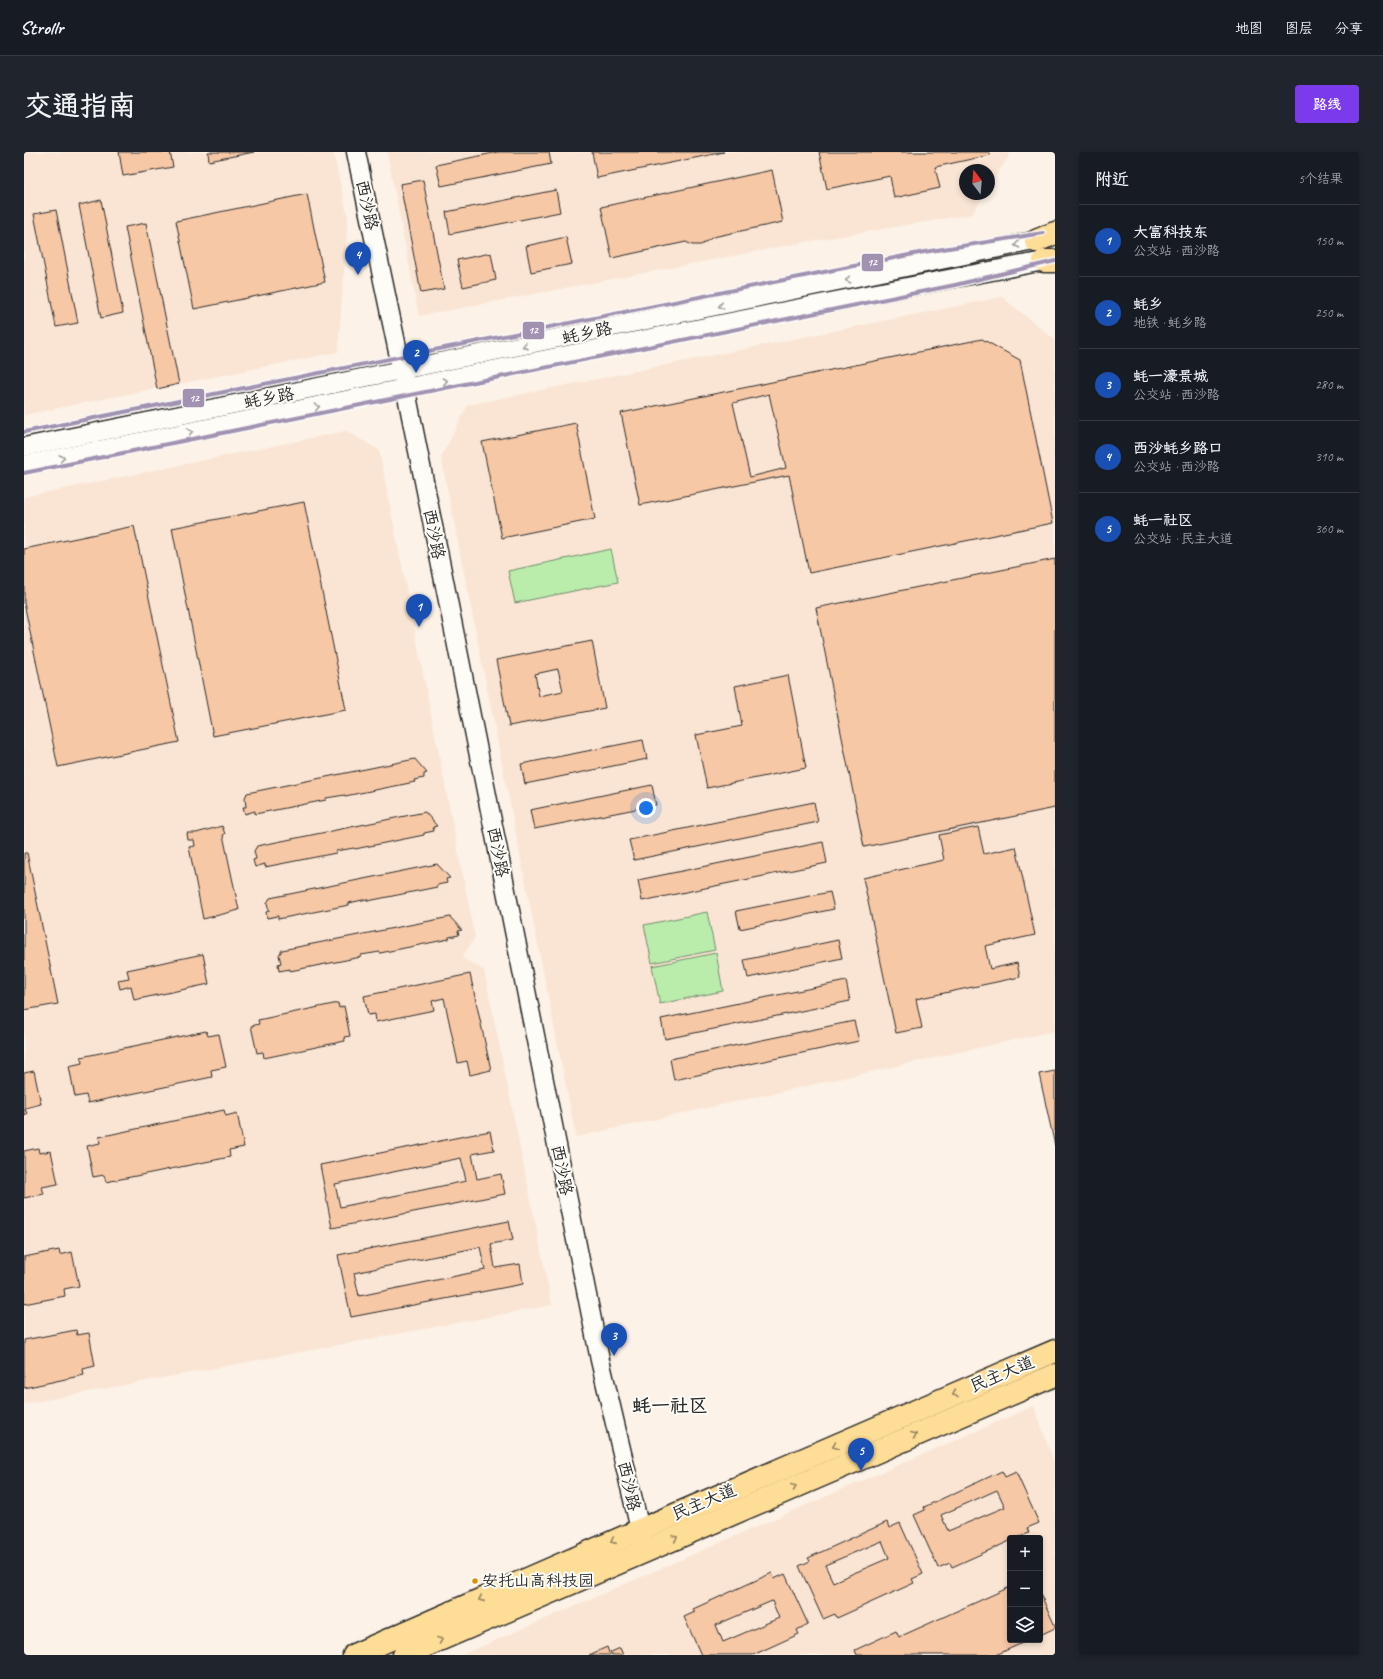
<!DOCTYPE html>
<html lang="zh">
<meta charset="utf-8">
<style>
body{margin:0;font-family:Caveat,"LXGW WenKai TC",sans-serif;background:#20242c;color:#f1f3f6}
.controls{position:absolute;right:12px;bottom:12px;display:grid;overflow:hidden;border-radius:4px;box-shadow:0 2px 6px #0003}
.controls button{width:36px;height:36px;display:grid;place-items:center;padding:0;border:0;border-bottom:1px solid #363941;background:#171b24;color:#f1f3f6;font:20px sans-serif}
.compass{position:absolute;left:935px;top:12px;width:36px;height:36px;border-radius:50%;background:#171b24;box-shadow:0 2px 6px #0003;rotate:344deg}
.you{position:absolute;left:622px;top:656px;width:14px;height:14px;margin:-10px;border:3px solid #fff;border-radius:50%;background:#1a73e8;box-shadow:0 0 0 6px #1a73e833}
.badge{display:grid;place-items:center;width:26px;height:26px;border-radius:50%;background:#7c3aed;color:#fff;font-size:13px;font-weight:700}
.pin{position:absolute;translate:-50% -33px;filter:drop-shadow(0 1px 2px #0008)}
.pin::after{content:'';position:absolute;top:21px;width:14px;height:12px;background:inherit;clip-path:polygon(0 0,100% 0,50% 100%)}
.list{margin:0;padding:0;list-style:none}
h2{display:flex;justify-content:space-between;align-items:center;height:52px;margin:0;padding:0 16px;font-size:17px}
h2 small{font-size:13px;font-weight:400;color:#9ea1a6}
.list li{display:grid;grid-template-columns:26px 1fr auto;gap:12px;align-items:center;box-sizing:border-box;height:72px;padding:0 16px;border-top:1px solid #363941}
.list b{display:block;font-size:15px;white-space:nowrap}
.list p{margin:0;font-size:13px;white-space:nowrap;color:#9ea1a6}
.list em{font-size:13px;font-style:normal;color:#9ea1a6}
.icon{flex:none;width:22px;height:22px;fill:none;stroke:currentColor;stroke-width:2;stroke-linecap:round;stroke-linejoin:round}
.map{position:relative;flex:none;width:1031px;height:1503px;overflow:hidden;border-radius:4px}
header{display:flex;align-items:center;gap:24px;box-sizing:border-box;height:56px;padding:0 20px;background:#171b24;border-bottom:1px solid #363941}
header strong{font-size:19px}
nav{display:flex;gap:22px;margin-inline-start:auto;font-size:14px}
.intro{display:flex;align-items:center;justify-content:space-between;box-sizing:border-box;height:96px;padding:0 24px}
h1{margin:0;font-size:28px}
.button{padding:10px 18px;border-radius:4px;background:#7c3aed;color:#fff;font-size:14px;font-weight:700}
main{display:flex;gap:24px;padding:0 24px}
aside{flex:1;background:#171b24;border-radius:4px;box-shadow:0 2px 6px #0003}
.map>svg:first-child{display:block}
.built{fill:#fae5d4;fill-rule:evenodd}
.green{fill:#baecac;stroke:#728c6c}
.building{fill:#f7c8a6;stroke:#2b2b2b;fill-rule:evenodd}
.lines{fill:none;stroke-linecap:round;stroke-linejoin:round}
.minor-casing{stroke:#2b2b2b;stroke-width:21}
.major-casing{stroke:#2b2b2b;stroke-width:25}
.minor{stroke:#fdfcf7;stroke-width:18}
.major{stroke:#fedd96;stroke-width:22}
.metro-1-casing{stroke:#fdfcf7;stroke-width:7}
.metro-1{stroke:#a192b2;stroke-width:4}
.oneway{stroke:#9e9e9b}
.oneway2{stroke:#948460}
.bus-dot{fill:#d89406;stroke:#fdfcf7;stroke-width:1.5}
.labels{text-anchor:middle;dominant-baseline:central;stroke-width:4;stroke-linejoin:round;paint-order:stroke}
.bus-label{font-size:16px;fill:#2b2b2b;stroke:#fdfcf7;text-anchor:start}
.street-label{font-size:17px;fill:#2b2b2b;stroke:#fdfcf7}
.quarter-label{font-size:19px;font-weight:bold;fill:#2b2b2b;stroke:#fdfcf7}
.line-badge{stroke:#fdfcf7;stroke-width:1.5}
.badge-label{font-size:11px;text-anchor:middle;font-weight:bold;fill:#fff}
</style>
<header>
<strong>Strollr</strong>
<nav><a>地图</a><a>图层</a><a>分享</a></nav>
</header>
<div class="intro"><h1>交通指南</h1><a class="button">路线</a></div>
<main>
<div class="map">
<svg width="1031" height="1503" viewBox="0 0 1031 1503">
<rect width="100%" height="100%" fill="#fcf2e7"/>
<filter id="ink" filterUnits="userSpaceOnUse"><feTurbulence type="fractalNoise" baseFrequency=".025" numOctaves="2"/><feDisplacementMap in="SourceGraphic" scale="8" xChannelSelector="R" yChannelSelector="G"/><feConvolveMatrix kernelMatrix="1 2 1 2 8 2 1 2 1" color-interpolation-filters="sRGB"/></filter>
<g filter="url(#ink)">
<g class="built">
<polygon points="0,0 309,0 324,65 314,200 0,263"/>
<polygon points="363,0 985,0 985,4 965,35 965,18 941,18 941,42 961,42 948,62 782,90 395,164"/>
<polygon points="978,145 1030,187 1031,190 1031,879 552,985 417,305 444,253"/>
<polygon points="322,279 355,298 451,785 438,806 460,818 528,1153 0,1252 0,345"/>
<path d="M 1010,1254 L 1031,1313 L 1031,1503 L 438,1503 ZM 986,1386 L 1016,1386 L 1016,1488 L 986,1488 Z"/>
</g>
<g class="green">
<polygon points="587,397 594,430 491,451 484,419"/>
<polygon points="683,760 691,798 628,811 620,773"/>
<polygon points="692,801 699,839 636,852 628,814"/>
</g>
<g class="building">
<polygon points="95,0 146,0 149,15 99,24"/>
<polygon points="184,0 230,0 185,9"/>
<polygon points="474,0 525,0 527,12 417,34 412,13"/>
<polygon points="568,0 700,0 573,26"/>
<polygon points="795,0 965,0 966,3 911,15 916,36 870,46 866,24 803,37"/>
<polygon points="748,18 759,70 689,85 677,93 668,93 662,90 588,106 577,55"/>
<polygon points="399,28 420,137 397,141 376,32"/>
<polygon points="532,38 536,60 426,82 422,60"/>
<polygon points="283,42 301,130 170,157 152,69"/>
<polygon points="77,48 99,161 77,166 55,53"/>
<polygon points="32,58 54,171 32,175 10,62"/>
<polygon points="122,71 155,232 133,237 101,75"/>
<polygon points="542,85 548,112 507,120 502,94"/>
<polygon points="467,101 472,128 439,135 433,108"/>
<path d="M 958,187 L 996,208 L 1029,371 L 785,421 L 765,323 L 616,353 L 597,261 ZM 745,242 L 762,316 L 726,325 L 709,251 Z"/>
<polygon points="552,271 571,367 478,386 458,290"/>
<polygon points="280,350 322,558 189,584 148,376"/>
<polygon points="110,374 155,590 34,615 0,451 0,397"/>
<polygon points="1031,407 1031,656 840,695 792,456"/>
<path d="M 568,489 L 581,556 L 485,574 L 472,508 ZM 534,517 L 539,539 L 515,544 L 511,522 Z"/>
<polygon points="764,523 782,616 683,636 672,583 718,574 711,534"/>
<polygon points="619,588 623,607 501,632 497,612"/>
<polygon points="391,607 403,621 400,622 400,626 390,628 391,630 321,644 321,643 302,646 302,648 231,662 231,659 221,662 219,655 222,655 221,646 223,641"/>
<polygon points="628,633 632,653 510,677 506,658"/>
<polygon points="790,650 794,670 610,708 605,688"/>
<polygon points="401,660 413,674 409,675 410,679 400,681 400,683 331,697 330,696 312,699 312,701 241,715 241,712 231,715 229,708 232,707 230,699 233,694"/>
<polygon points="198,674 201,682 199,683 215,758 179,767 165,695 171,694 170,688 164,688 163,681 172,681"/>
<polygon points="954,675 960,702 992,695 1011,783 961,794 966,817 993,811 996,825 892,847 898,876 872,881 839,726 920,708 915,683"/>
<polygon points="799,690 803,711 618,749 614,728"/>
<polygon points="0,701 3,701 34,852 0,858"/>
<polygon points="413,712 426,726 422,727 423,731 413,733 413,735 344,749 343,747 325,751 325,753 254,767 254,764 243,766 242,760 245,759 243,751 246,746"/>
<polygon points="806,740 810,757 716,777 712,759"/>
<polygon points="426,765 438,778 434,779 435,783 425,785 425,787 356,801 356,800 337,803 337,805 266,819 266,817 255,819 254,812 257,811 255,803 258,798"/>
<polygon points="814,788 818,806 724,826 720,808"/>
<polygon points="179,802 185,832 110,848 107,834 96,837 94,828 105,826 103,818"/>
<polygon points="446,822 467,918 446,923 443,909 434,911 420,846 408,849 410,858 352,870 351,862 344,863 340,844"/>
<polygon points="822,829 826,849 641,887 637,867"/>
<polygon points="314,851 315,856 320,854 326,884 320,885 321,889 240,906 239,900 233,901 227,874 235,872 234,868"/>
<polygon points="830,869 835,889 650,928 646,907"/>
<polygon points="182,879 184,884 195,882 202,915 187,918 188,925 64,951 62,943 51,945 45,914 58,911 57,905"/>
<polygon points="10,919 17,952 1,956 3,962 0,963 0,921"/>
<polygon points="1031,919 1031,994 1015,922"/>
<polygon points="200,958 202,964 213,961 220,995 205,998 206,1005 82,1030 80,1023 69,1025 63,994 76,991 75,985"/>
<path d="M 466,979 L 470,998 L 448,1002 L 453,1027 L 477,1022 L 481,1042 L 308,1076 L 296,1013 ZM 437,1006 L 442,1029 L 316,1055 L 311,1032 Z"/>
<polygon points="14,996 15,1001 27,999 34,1032 18,1035 20,1042 0,1046 0,999"/>
<path d="M 485,1069 L 489,1088 L 467,1092 L 471,1116 L 496,1112 L 499,1132 L 327,1165 L 314,1103 ZM 456,1095 L 461,1118 L 335,1144 L 330,1121 Z"/>
<polygon points="35,1098 36,1103 48,1100 55,1134 40,1137 41,1144 0,1152 0,1105"/>
<polygon points="52,1178 53,1183 65,1181 71,1214 59,1217 60,1223 0,1236 0,1188"/>
<path d="M 978,1319 L 981,1325 L 992,1320 L 1015,1371 L 1003,1376 L 1005,1381 L 993,1386 L 986,1386 L 986,1389 L 928,1415 L 926,1411 L 914,1416 L 890,1363 L 901,1358 L 900,1355 ZM 973,1338 L 981,1355 L 924,1379 L 917,1363 Z"/>
<path d="M 863,1370 L 865,1376 L 876,1371 L 899,1422 L 888,1427 L 890,1431 L 813,1466 L 811,1462 L 799,1467 L 775,1414 L 786,1409 L 784,1406 ZM 858,1389 L 865,1406 L 809,1430 L 801,1413 Z"/>
<path d="M 748,1421 L 750,1427 L 761,1422 L 784,1472 L 773,1478 L 775,1482 L 729,1503 L 677,1503 L 660,1465 L 671,1460 L 669,1457 ZM 748,1449 L 755,1466 L 699,1490 L 692,1473 Z"/>
<polygon points="986,1435 986,1488 1005,1488 972,1503 833,1503 831,1498 872,1479 875,1485"/>
<polygon points="1016,1441 1031,1474 1031,1476 1016,1483"/>
<polygon points="583,1495 585,1501 596,1496 599,1503 565,1503"/>
</g>
<g class="lines">
<g class="minor-casing">
<g id="minor">
<polyline points="332,0 378,219 576,1208 619,1390"/>
<polyline points="0,295 1024,86"/>
<path d="M 0,313 C 344,245 686,171 1031,107"/>
</g>
</g>
<g class="major-casing">
<g id="major">
<polyline points="1012,89 1031,81"/>
<polyline points="1020,109 1031,109"/>
<polyline points="330,1503 616,1378 1031,1199"/>
<polyline points="380,1503 1031,1223"/>
</g>
</g>
<use href="#minor" class="minor"/>
<use href="#major" class="major"/>
<g class="metro-1-casing">
<g id="metro-1">
<polyline points="0,280 900,100 1019,81"/>
<polyline points="0,321 931,133 1031,109"/>
</g>
</g>
<use href="#metro-1" class="metro-1"/>
</g>
<defs><path id="oneway-chevron" d="M-2-3.5L2.5 0L-2 3.5" fill="none" stroke-width="1.6" stroke-linecap="round" stroke-linejoin="round"/></defs>
<g class="oneway">
<use href="#oneway-chevron" transform="translate(993 93) rotate(168)"/>
<use href="#oneway-chevron" transform="translate(824 128) rotate(168)"/>
<use href="#oneway-chevron" transform="translate(697 154) rotate(168)"/>
<use href="#oneway-chevron" transform="translate(501 194) rotate(168)"/>
<use href="#oneway-chevron" transform="translate(421 229) rotate(-12)"/>
<use href="#oneway-chevron" transform="translate(293 255) rotate(-11)"/>
<use href="#oneway-chevron" transform="translate(166 280) rotate(-11)"/>
<use href="#oneway-chevron" transform="translate(38 306) rotate(-11)"/>
</g>
<g class="oneway2">
<use href="#oneway-chevron" transform="translate(931 1242) rotate(157)"/>
<use href="#oneway-chevron" transform="translate(890 1283) rotate(-23)"/>
<use href="#oneway-chevron" transform="translate(811 1294) rotate(157)"/>
<use href="#oneway-chevron" transform="translate(770 1335) rotate(-23)"/>
<use href="#oneway-chevron" transform="translate(651 1386) rotate(-23)"/>
<use href="#oneway-chevron" transform="translate(589 1389) rotate(156)"/>
<use href="#oneway-chevron" transform="translate(457 1447) rotate(156)"/>
<use href="#oneway-chevron" transform="translate(416 1488) rotate(-23)"/>
</g>
</g>
<circle class="bus-dot" cx="451" cy="1429" r="3.5"/>
<g class="labels">
<g class="bus-label">
<text x="458" y="1429">安托山高科技园</text>
</g>
<g class="street-label">
<text transform="translate(343 53) rotate(78)">西沙路</text>
<text transform="translate(563 181) rotate(-12)">蚝乡路</text>
<text transform="translate(245 246) rotate(-11)">蚝乡路</text>
<text transform="translate(410 382) rotate(79)">西沙路</text>
<text transform="translate(474 700) rotate(79)">西沙路</text>
<text transform="translate(538 1018) rotate(79)">西沙路</text>
<text transform="translate(978 1222) rotate(-23)">民主大道</text>
<text transform="translate(605 1334) rotate(77)">西沙路</text>
<text transform="translate(680 1350) rotate(-23)">民主大道</text>
</g>
<g class="quarter-label">
<text x="646" y="1254">蚝一社区</text>
</g>
</g>
<g class="line-badge">
<rect x="837" y="101" width="23" height="19" rx="4" fill="#a192b2"/>
<rect x="498" y="169" width="23" height="19" rx="4" fill="#a192b2"/>
<rect x="158" y="236" width="23" height="20" rx="4" fill="#a192b2"/>
</g>
<g class="badge-label">
<text x="848" y="114">12</text>
<text x="509" y="182">12</text>
<text x="170" y="250">12</text>
</g>
</svg>
<div class="controls">
<button>+</button>
<button>−</button>
<button><svg class="icon" aria-label="layers" viewBox="0 0 24 24"><path d="M12 4l9 5-9 5-9-5zM3 14l9 5 9-5"/></svg></button>
</div>
<svg class="compass" viewBox="-18 -18 36 36"><path d="M0-13l5 13h-10z" fill="#e53935"/><path d="M0 13l5-13h-10z" fill="#9ea1a6"/></svg>
<div class="you"></div>
<div class="pin badge" style="left:395px;top:475px;background:#1a4fb4">1</div>
<div class="pin badge" style="left:392px;top:221px;background:#1a4fb4">2</div>
<div class="pin badge" style="left:590px;top:1204px;background:#1a4fb4">3</div>
<div class="pin badge" style="left:334px;top:123px;background:#1a4fb4">4</div>
<div class="pin badge" style="left:837px;top:1319px;background:#1a4fb4">5</div>
</div>
<aside>
<h2>附近<small>5个结果</small></h2>
<ul class="list">
<li><span class="badge" style="background:#1a4fb4">1</span><div><b>大富科技东</b><p>公交站 · 西沙路</p></div><em>150 m</em></li>
<li><span class="badge" style="background:#1a4fb4">2</span><div><b>蚝乡</b><p>地铁 · 蚝乡路</p></div><em>250 m</em></li>
<li><span class="badge" style="background:#1a4fb4">3</span><div><b>蚝一濠景城</b><p>公交站 · 西沙路</p></div><em>280 m</em></li>
<li><span class="badge" style="background:#1a4fb4">4</span><div><b>西沙蚝乡路口</b><p>公交站 · 西沙路</p></div><em>310 m</em></li>
<li><span class="badge" style="background:#1a4fb4">5</span><div><b>蚝一社区</b><p>公交站 · 民主大道</p></div><em>360 m</em></li>
</ul>
</aside>
</main>
